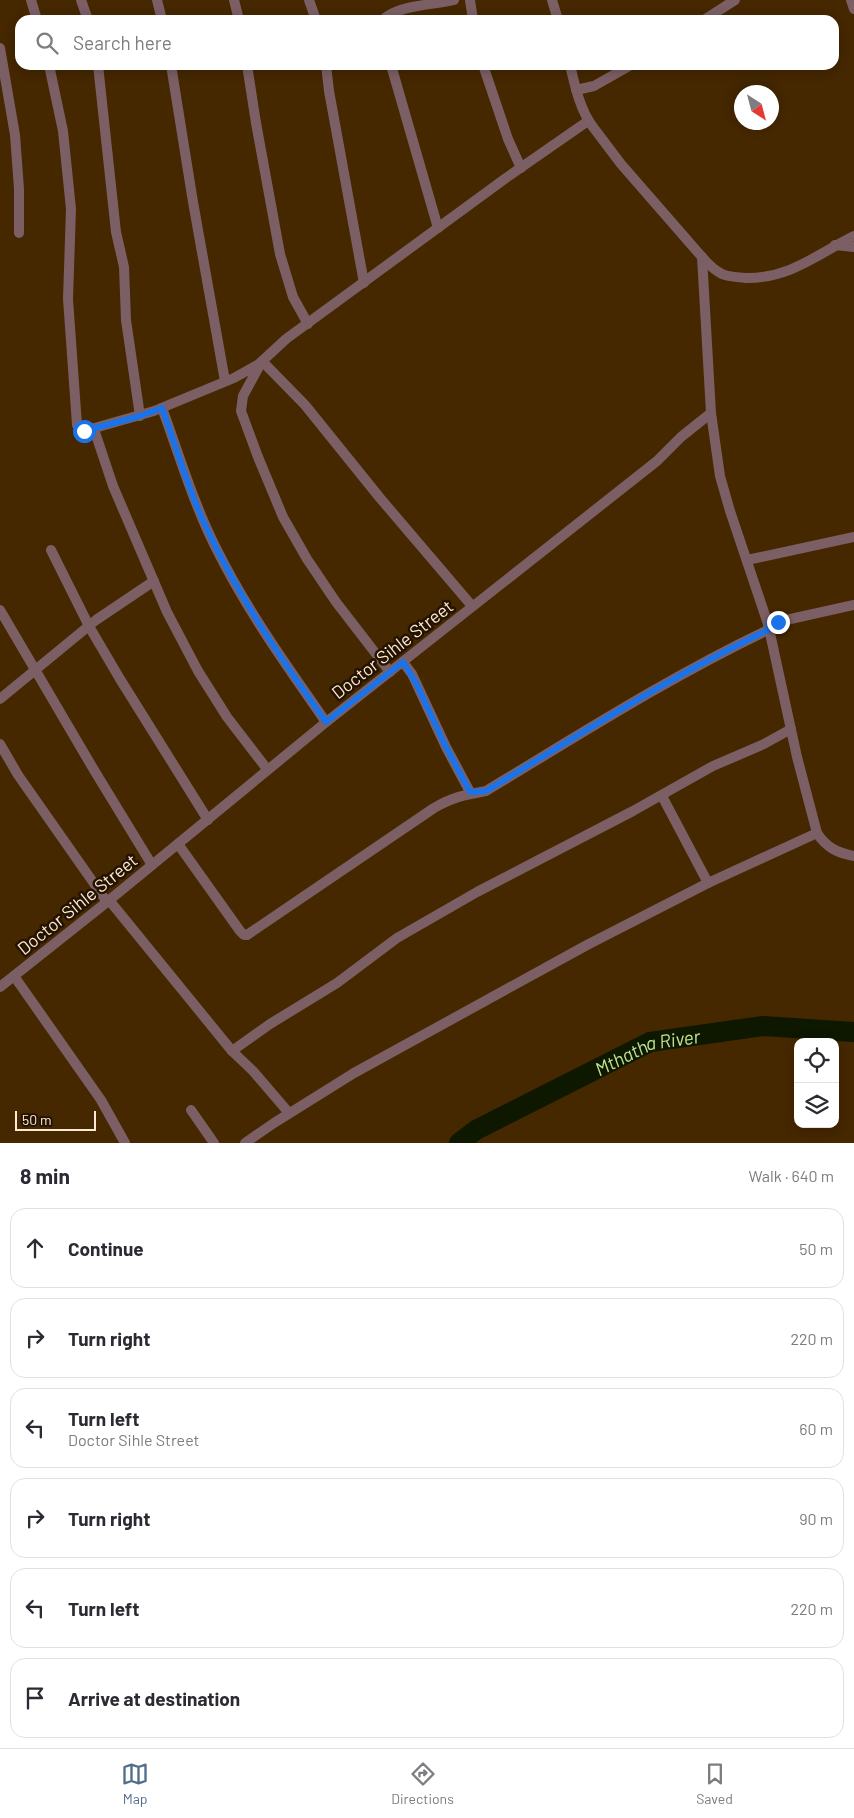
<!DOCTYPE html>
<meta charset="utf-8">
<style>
body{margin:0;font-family:Barlow,sans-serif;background:#f2f2f3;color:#2b2b33}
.controls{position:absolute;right:15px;bottom:15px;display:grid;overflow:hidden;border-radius:10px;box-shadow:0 2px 12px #0003}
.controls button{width:45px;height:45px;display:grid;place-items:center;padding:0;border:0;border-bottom:1px solid #e1e1e2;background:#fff;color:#2b2b33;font:25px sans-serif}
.compass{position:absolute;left:734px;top:85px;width:45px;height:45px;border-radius:50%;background:#fff;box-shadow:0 2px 12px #0003;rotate:144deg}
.scale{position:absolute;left:15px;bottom:12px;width:81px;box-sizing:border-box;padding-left:5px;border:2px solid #fde9d4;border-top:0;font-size:14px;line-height:18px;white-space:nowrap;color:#fde9d4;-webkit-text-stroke:4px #241301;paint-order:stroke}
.stop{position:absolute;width:15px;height:15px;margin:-11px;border:4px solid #1a73e8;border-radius:50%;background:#fff}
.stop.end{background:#1a73e8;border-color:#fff;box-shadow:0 1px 5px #0008}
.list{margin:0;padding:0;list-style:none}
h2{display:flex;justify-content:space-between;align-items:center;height:65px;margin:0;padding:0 20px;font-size:21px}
h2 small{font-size:16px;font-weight:400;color:#7c7c81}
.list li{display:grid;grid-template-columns:32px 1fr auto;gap:15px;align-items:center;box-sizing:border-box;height:80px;margin:0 10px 10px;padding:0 10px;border:1px solid #e1e1e2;border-radius:15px}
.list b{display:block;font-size:19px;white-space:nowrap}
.list p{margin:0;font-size:16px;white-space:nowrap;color:#7c7c81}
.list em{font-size:16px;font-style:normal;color:#7c7c81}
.icon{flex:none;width:28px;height:28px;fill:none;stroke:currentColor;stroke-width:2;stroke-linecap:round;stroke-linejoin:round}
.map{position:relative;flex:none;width:854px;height:1143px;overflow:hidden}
.search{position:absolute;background:#fff;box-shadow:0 2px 12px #0003;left:15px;right:15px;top:15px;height:55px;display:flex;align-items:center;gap:12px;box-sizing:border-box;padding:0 18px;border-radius:15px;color:#7c7c81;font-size:19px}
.sheet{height:605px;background:#fff}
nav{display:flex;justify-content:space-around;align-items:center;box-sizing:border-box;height:70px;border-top:1px solid #e1e1e2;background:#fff;font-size:14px;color:#7c7c81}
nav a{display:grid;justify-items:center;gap:2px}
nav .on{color:#506d8c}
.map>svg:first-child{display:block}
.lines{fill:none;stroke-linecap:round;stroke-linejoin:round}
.river{stroke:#0e1800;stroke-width:20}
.minor{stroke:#7c5f64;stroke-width:10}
.route{stroke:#1a73e8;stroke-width:6}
.labels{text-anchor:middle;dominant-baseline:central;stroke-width:5;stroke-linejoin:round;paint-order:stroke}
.street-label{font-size:18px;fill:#fde9d4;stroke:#241301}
.water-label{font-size:19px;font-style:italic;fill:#c0e590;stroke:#241301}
</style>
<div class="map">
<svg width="854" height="1143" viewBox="0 0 854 1143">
<rect width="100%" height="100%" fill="#452700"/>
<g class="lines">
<path class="river" id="s1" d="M 459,1143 L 476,1130 L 650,1042 L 763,1026 L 854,1032"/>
<g class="minor">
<polyline points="31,0 37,20"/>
<polyline points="81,0 88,20"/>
<polyline points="157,0 162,20"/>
<polyline points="234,0 239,20"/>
<polyline points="309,0 316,20"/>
<polyline points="470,0 473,20"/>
<polyline points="552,0 558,20"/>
<polyline points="851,0 854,9"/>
<path d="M 383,20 C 396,5 435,5 454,0"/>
<polyline points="704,20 735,0"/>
<polyline points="0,48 15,135 19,189 19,233"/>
<polyline points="49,65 63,131 71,209 68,299 77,425 80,429 84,431 154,411 234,378 259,364 286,339 506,178 588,121"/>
<polyline points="98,65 116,232 124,267 126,320 140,416"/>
<polyline points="171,65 193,202 225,381"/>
<polyline points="247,65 256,123 280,254 293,297 308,324"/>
<polyline points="326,65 329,91 364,283"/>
<polyline points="391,65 438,228"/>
<polyline points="483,65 508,139 521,168"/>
<path d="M 570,65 C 575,86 580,110 593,127 L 621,164 L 702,257 C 708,264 714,270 722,274 C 729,277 737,277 745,278 C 789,279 816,255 854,236"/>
<polyline points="576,90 594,86 631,65"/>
<polyline points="835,245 854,247"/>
<path d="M 702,257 L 711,413 L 720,476 L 730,511 L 768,624 L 797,757 L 817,833 C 826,847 837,853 854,856"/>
<path d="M 162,408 C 179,454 193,502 215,546 C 246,609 286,665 326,722"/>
<polyline points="94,429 113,486 167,612 198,671 227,717 267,769"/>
<polyline points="51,550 90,628 120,679 208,820"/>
<polyline points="747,560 854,537"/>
<polyline points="0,610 94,770 152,865"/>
<polyline points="768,624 854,605"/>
<polyline points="403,662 412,674 446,747 470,792"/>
<polyline points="390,672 336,602 307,559 283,517 258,457 241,411 243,396 262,361 305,405 380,498 472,606"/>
<polyline points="0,699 96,620 154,581"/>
<polyline points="0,744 18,775 107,902"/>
<polyline points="662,796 708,883"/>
<path d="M 178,844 L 240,931 L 244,935 L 247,935 L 434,808 C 453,797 464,795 486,791 C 579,735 671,676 770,629"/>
<polyline points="109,900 232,1051 253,1071 289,1113"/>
<polyline points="14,976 101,1100 125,1143"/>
<polyline points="0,987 107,902 325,723 657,461 681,437 711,413"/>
<polyline points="232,1051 270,1024 337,983 397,938 477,892 633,811 713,766 764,744 791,729"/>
<polyline points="191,1110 214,1143"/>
<polyline points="245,1143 274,1123 354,1073 587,945 708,883 817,833"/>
</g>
</g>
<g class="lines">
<path class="route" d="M 84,431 L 140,416 L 162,408 C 176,446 188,489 205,525 C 238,596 281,659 326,722 L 403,662 L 416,683 L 446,747 L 470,792 L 486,791 C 579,735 671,676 770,629 L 768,624 L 778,622"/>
</g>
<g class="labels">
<g class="street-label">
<text transform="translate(392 649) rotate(-38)">Doctor Sihle Street</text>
<text transform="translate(77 904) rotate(-39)">Doctor Sihle Street</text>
</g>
<g class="water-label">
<text stroke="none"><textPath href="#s1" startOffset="211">Mthatha River</textPath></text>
</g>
</g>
</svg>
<div class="controls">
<button><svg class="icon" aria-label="locate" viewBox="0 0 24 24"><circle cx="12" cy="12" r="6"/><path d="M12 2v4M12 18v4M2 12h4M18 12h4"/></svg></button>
<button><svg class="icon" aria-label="layers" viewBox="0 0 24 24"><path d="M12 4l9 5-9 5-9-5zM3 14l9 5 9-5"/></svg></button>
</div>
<svg class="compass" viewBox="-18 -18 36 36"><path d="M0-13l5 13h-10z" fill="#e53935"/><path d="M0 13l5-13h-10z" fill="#7c7c81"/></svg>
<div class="scale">50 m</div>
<div class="stop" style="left:84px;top:431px"></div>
<div class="stop end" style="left:778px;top:622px"></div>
<div class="search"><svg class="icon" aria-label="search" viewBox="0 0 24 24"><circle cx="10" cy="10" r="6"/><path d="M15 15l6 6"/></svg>Search here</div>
</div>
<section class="sheet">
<h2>8 min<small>Walk · 640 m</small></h2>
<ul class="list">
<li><svg class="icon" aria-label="ahead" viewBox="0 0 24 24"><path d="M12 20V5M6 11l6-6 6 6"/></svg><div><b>Continue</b></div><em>50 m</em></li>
<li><svg class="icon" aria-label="right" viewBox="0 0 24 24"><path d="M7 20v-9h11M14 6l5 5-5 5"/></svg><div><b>Turn right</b></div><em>220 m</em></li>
<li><svg class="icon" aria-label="left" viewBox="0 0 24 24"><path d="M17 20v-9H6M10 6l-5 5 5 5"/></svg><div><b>Turn left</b><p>Doctor Sihle Street</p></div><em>60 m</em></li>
<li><svg class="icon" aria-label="right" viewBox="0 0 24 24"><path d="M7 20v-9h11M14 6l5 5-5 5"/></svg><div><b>Turn right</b></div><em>90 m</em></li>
<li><svg class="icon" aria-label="left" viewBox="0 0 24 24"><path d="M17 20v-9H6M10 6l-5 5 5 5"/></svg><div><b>Turn left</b></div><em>220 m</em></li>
<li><svg class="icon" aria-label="arrive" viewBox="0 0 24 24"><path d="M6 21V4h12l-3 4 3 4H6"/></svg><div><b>Arrive at destination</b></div></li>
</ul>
</section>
<nav>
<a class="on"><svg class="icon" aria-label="map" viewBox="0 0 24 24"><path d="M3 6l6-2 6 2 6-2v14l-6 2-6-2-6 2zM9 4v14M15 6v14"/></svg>Map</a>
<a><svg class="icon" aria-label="directions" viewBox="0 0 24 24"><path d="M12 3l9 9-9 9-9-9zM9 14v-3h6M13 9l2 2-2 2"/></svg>Directions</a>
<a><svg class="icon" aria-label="saved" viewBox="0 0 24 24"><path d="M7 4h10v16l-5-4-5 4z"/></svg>Saved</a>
</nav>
